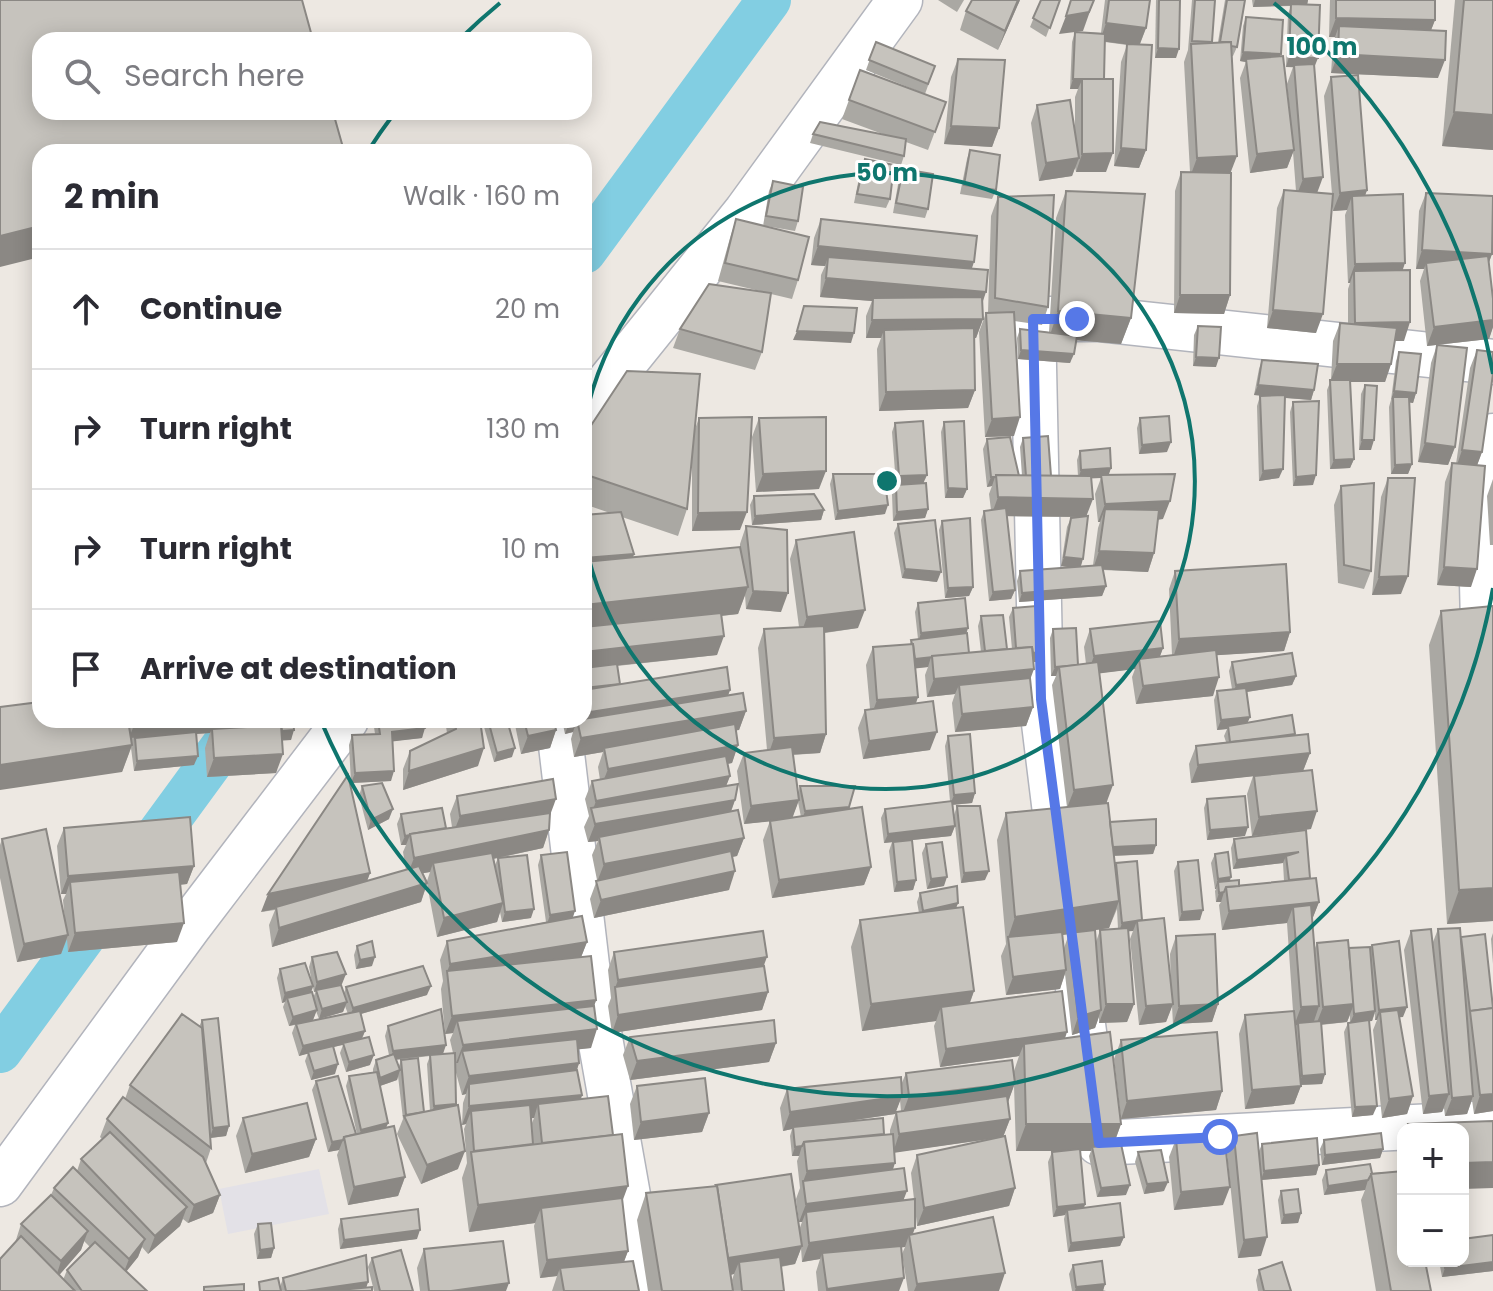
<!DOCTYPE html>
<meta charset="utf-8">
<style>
body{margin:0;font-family:Poppins,sans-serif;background:#f2f2f3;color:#2b2b33}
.controls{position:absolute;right:24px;bottom:24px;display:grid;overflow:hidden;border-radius:16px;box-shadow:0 4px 20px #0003}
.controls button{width:72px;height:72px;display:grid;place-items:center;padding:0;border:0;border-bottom:2px solid #e1e1e2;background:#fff;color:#2b2b33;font:40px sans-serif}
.stop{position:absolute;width:24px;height:24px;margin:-18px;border:6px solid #5678e7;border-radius:50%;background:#fff}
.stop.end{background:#5678e7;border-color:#fff;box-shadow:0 2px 8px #0008}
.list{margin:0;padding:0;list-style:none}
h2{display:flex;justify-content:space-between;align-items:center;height:104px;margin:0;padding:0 32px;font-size:34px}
h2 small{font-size:26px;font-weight:400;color:#7c7c81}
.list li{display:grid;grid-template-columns:52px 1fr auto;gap:24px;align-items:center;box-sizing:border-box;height:120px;padding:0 32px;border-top:2px solid #e1e1e2}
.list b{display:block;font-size:30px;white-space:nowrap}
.list em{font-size:26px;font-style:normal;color:#7c7c81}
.icon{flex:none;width:44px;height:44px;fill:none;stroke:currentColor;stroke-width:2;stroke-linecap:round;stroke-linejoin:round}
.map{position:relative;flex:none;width:1493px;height:1291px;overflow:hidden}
.search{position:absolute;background:#fff;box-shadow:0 4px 20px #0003;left:32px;top:32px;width:560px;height:88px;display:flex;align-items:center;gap:20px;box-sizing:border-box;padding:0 28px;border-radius:24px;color:#7c7c81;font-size:30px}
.panel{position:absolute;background:#fff;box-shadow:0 4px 20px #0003;left:32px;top:144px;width:560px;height:584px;border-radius:24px}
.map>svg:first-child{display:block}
.industrial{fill:#e3e1e7}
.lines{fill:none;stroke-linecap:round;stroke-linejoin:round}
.canal{stroke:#82cee2;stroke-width:44}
.minor-casing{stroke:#b2b4bc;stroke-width:47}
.minor{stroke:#fff;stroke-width:44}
.wall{fill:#aaa8a3;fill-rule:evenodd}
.shaded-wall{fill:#8b8884}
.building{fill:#c6c3bd;stroke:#8b8884;stroke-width:2}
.route{stroke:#5678e7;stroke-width:10}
.ring{fill:none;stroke:#0f766e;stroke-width:4}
.centre{fill:#0f766e;stroke:#fff;stroke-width:4}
.ring-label{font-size:24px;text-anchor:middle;font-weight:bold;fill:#0f766e;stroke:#fff;stroke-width:6;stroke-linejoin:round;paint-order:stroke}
</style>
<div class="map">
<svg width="1493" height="1291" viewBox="0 0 1493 1291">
<rect width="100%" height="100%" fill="#ede8e2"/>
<polygon class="industrial" points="319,1169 329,1214 228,1234 219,1189"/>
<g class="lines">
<g class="canal">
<polyline points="584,252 769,0"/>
<polyline points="0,1051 242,720"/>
</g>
<g class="minor-casing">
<g id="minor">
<polyline points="584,413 746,212 900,0"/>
<polyline points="1484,665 1482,583 1493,436"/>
<polyline points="558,720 587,965 645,1291"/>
<polyline points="1062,869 1041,699 1033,319 1098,319 1493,362"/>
<polyline points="1076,973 1099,1143 1493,1123"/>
<polyline points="0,1184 189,926 346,720"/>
</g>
</g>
<use href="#minor" class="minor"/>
</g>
<g class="wall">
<polygon points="938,0 964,0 957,12"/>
<polygon points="1020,0 998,50 960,30 966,11"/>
<polygon points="1041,0 1060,0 1046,37 1030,27"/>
<polygon points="1105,0 1150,0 1146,28 1140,44 1146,150 1139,168 1114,166 1121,62 1127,45 1105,42 1104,79 1106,172 1076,172 1075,167 1072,176 1039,181 1031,123 1037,105 1075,134 1075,97 1078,89 1070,89 1072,42 1075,32 1101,33"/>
<polygon points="1156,0 1180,0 1176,58 1155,58"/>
<polygon points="1192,0 1215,0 1212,43 1218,42 1225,0 1245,0 1237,47 1233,56 1232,56 1230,295 1224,314 1174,313 1175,191 1181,172 1190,172 1184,62 1188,50"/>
<polygon points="1252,0 1308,0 1307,5 1314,68 1317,193 1332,194 1324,96 1331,77 1367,190 1365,196 1403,270 1404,341 1395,341 1391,364 1385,382 1350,382 1354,459 1350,468 1330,469 1327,390 1331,380 1333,341 1340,323 1348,324 1348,289 1350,283 1348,283 1345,215 1347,210 1333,211 1333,202 1316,333 1267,328 1277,208 1284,190 1296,191 1293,152 1287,168 1250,173 1240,78 1246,62 1240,61 1243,26 1246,17 1280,56 1290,114 1287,84 1293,67 1286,67 1288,14 1291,6 1253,7"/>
<polygon points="1330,0 1435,0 1435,20 1431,30 1438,78 1331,73 1333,44 1335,37 1329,37"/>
<polygon points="1455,0 1493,0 1493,150 1442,146"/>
<polygon points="876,42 935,66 925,94 866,70"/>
<polygon points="958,59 999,128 992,147 944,144 951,77"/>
<polygon points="849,100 946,102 928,150 906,142 904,156 901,165 810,143 813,134 888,136 842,119"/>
<polygon points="970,150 996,190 992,199 960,194 967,159"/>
<polygon points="865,159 890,199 886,208 854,203 861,168"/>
<polygon points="903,169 928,209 925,218 893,213 899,179"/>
<polygon points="773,181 798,221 795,231 766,226 798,280 792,299 771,294 762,352 755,370 673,348 680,329 760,291 718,281 730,238 736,219 763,226 769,191"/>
<polygon points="1066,191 1131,318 1121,344 1076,340 1070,363 1018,359 1017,338 1020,329 1049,332 1056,218"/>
<polygon points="1426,193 1492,254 1489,262 1493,299 1493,327 1489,339 1427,346 1420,281 1424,269 1416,269 1419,211"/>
<polygon points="998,197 1048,307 1042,325 1014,321 1014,436 985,437 979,332 986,313 988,313 991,216"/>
<polygon points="821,219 972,269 982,302 983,319 976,338 974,338 975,390 968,408 879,411 877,349 881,338 866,338 866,316 872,301 820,297 821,275 825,266 811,265 814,238"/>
<polygon points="1198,326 1216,367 1193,366 1194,335"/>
<polygon points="1437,345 1455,447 1448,465 1418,462 1431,363"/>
<polygon points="1477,350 1482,452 1477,465 1471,587 1437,585 1445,482 1452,463 1456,464 1470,368"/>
<polygon points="1399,352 1416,393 1413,403 1409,402 1412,464 1408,474 1391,474 1389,407 1391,400 1396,361"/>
<polygon points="1262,360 1314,390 1311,400 1285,398 1279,478 1259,481 1257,406 1260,396 1267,396 1254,395 1259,369"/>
<polygon points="1365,385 1371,450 1359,450 1361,394"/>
<polygon points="1293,402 1313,485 1293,486 1290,412"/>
<polygon points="699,418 740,530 692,531 692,457 687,509 678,536 622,517 634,554 633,557 740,547 740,544 746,526 781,612 746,609 745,595 738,614 722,616 717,655 617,666 620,685 730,690 728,696 746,711 739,730 736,730 738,745 732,763 727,764 730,776 726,786 735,800 731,812 744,838 737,856 732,857 729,890 594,918 590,899 597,880 592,855 598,841 588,842 584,827 589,816 585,799 592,781 600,780 598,767 603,752 574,757 571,739 573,732 565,734 562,720 584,720 610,513 584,504 584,436 695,429"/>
<polygon points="759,418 819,489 756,492 752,437"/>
<polygon points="1140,418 1167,452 1139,454 1137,428"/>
<polygon points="944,422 967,489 963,498 945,498 941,432"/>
<polygon points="895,423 924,483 928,509 925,518 893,521 892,494 896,485 892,432"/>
<path d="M 1023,438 L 1051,476 L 1078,476 L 1077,460 L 1080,451 L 1111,468 L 1108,475 L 1163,519 L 1158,520 L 1154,553 L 1148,572 L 1103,570 L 1106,586 L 1102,596 L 1019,602 L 1017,581 L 1020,571 L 1069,567 L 1061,566 L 1067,527 L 1071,518 L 1077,517 L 1007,516 L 1015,590 L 1011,599 L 989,601 L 981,520 L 984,511 L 991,510 L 989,494 L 992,486 L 987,487 L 983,449 L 987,439 L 1019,476 L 1022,476 L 1020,447 ZM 1091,478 L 1101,478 L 1095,494 L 1098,522 L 1100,522 L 1098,528 L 1093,565 L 1081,566 Z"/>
<polygon points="833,474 885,514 835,520 830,484"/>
<polygon points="1388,478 1401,594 1372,595 1381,497"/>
<polygon points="1493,479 1493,545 1490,545 1487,496"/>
<polygon points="1341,486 1371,571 1364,589 1338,583 1334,505"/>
<polygon points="754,496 824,510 821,520 752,525 750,505"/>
<polygon points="942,521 973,587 969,596 945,598 939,530"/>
<polygon points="898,524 937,582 902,578 894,533"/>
<path d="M 796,540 L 858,628 L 825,633 L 826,734 L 820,753 L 793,755 L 798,794 L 800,786 L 849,809 L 871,867 L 864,885 L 772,898 L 763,840 L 770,821 L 744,824 L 737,771 L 744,753 L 767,750 L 758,648 L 764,629 L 799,627 L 790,559 ZM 798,802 L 801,817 L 792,818 Z"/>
<path d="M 1175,571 L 1290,632 L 1284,651 L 1217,655 L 1213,696 L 1136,704 L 1132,677 L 1135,669 L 1099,673 L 1107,803 L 1110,822 L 1156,845 L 1153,854 L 1114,856 L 1115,866 L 1116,863 L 1171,987 L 1170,954 L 1176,936 L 1218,1004 L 1212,1022 L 1173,1024 L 1172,1006 L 1166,1022 L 1139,1025 L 1130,939 L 1133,931 L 1128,931 L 1134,1004 L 1127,1022 L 1099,1023 L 1099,1017 L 1095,1028 L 1072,1035 L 1065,974 L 1060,989 L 1006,995 L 1001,956 L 1006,944 L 997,840 L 1006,813 L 1067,807 L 1052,685 L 1056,676 L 1051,676 L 1050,638 L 1053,629 L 1078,665 L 1086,664 L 1084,647 L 1090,629 L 1163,648 L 1160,656 L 1172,655 L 1169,589 ZM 1117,909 L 1118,929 L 1100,930 L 1096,942 L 1095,930 L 1109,928 ZM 1069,934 L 1064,948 L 1062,935 Z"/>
<polygon points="918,603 966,633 969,653 981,652 978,626 981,616 1007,649 1012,649 1009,617 1013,608 1036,662 1034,662 1030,680 1033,707 1026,726 955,732 952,703 955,694 927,697 925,675 928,667 915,668 918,697 916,703 930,750 863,759 858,728 865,710 870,709 866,665 873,647 910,644 911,640 918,639 915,612"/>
<polygon points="1493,606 1493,921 1447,924 1429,645 1441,611"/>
<polygon points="1232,662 1296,676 1292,685 1247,692 1250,717 1247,723 1295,734 1294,735 1310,753 1303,771 1311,829 1252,836 1247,794 1253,776 1191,783 1189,764 1196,746 1226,742 1224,736 1227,729 1217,730 1214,700 1217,691 1232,689 1229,671"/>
<polygon points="40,720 256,720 253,726 260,726 259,720 293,720 291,740 282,740 276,773 207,777 205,748 210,733 196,734 194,765 134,771 131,748 122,772"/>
<polygon points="373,720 424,720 422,738 392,741 391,781 351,783 349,745 352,735 375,734"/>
<polygon points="445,720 480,720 478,766 403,790 403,769 410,751 447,733"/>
<polygon points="482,720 507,720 512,757 494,762"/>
<polygon points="514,720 554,720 556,730 550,748 521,754"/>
<polygon points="948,736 975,793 972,803 952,805 955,826 951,836 912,840 916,880 913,890 894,892 889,851 892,842 884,843 881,818 885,809 950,801 945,746"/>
<polygon points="362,786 389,819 368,830 359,796"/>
<path d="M 457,796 L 550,816 L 549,830 L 543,848 L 494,859 L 495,865 L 498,858 L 531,918 L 502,922 L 500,912 L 497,922 L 437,937 L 427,884 L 421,902 L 272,947 L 269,925 L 275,910 L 261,912 L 370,873 L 367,881 L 406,870 L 403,852 L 406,845 L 401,845 L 397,824 L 401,814 L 446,828 L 452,827 L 450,814 ZM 430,872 L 427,881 L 423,873 Z"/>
<polygon points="1207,799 1245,836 1207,840 1204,808"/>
<polygon points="957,806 985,880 961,883 954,815"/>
<polygon points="64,828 194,866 187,884 180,885 177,942 68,952 67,939 61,954 17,962 0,878 0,845 2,839 65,922 63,900 66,894 61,894 57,846"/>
<polygon points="1306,830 1310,878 1319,902 1312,919 1315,948 1317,943 1349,948 1370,950 1372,945 1403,1017 1399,1017 1413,1096 1407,1114 1382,1118 1373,1030 1377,1020 1375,1020 1375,1013 1372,1021 1369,1021 1373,1115 1352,1117 1344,1032 1348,1023 1350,1022 1350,1015 1347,1022 1321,1025 1325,1074 1322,1084 1301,1085 1294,1104 1245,1109 1239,1034 1245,1015 1293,1011 1287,923 1222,930 1219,905 1221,902 1216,902 1215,891 1216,889 1215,889 1211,863 1215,854 1230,881 1239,886 1284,881 1283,863 1233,869 1231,848 1234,839"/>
<polygon points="926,844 944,886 927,889 922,853"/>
<path d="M 541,855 L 572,917 L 587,942 L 581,957 L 596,1000 L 594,1007 L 591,1048 L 578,1049 L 579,1063 L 577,1070 L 582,1095 L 581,1100 L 622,1201 L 628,1251 L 624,1262 L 639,1291 L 552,1291 L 557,1276 L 540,1278 L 534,1226 L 535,1223 L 469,1232 L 462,1178 L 467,1163 L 464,1129 L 466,1124 L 462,1125 L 463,1103 L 466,1094 L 462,1095 L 455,1069 L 458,1169 L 421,1184 L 397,1134 L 403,1119 L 398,1076 L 397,1080 L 380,1086 L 388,1123 L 386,1128 L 405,1177 L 398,1196 L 348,1205 L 337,1155 L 339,1150 L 328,1152 L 312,1090 L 316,1081 L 357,1134 L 346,1086 L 349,1076 L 373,1072 L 373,1069 L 376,1060 L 389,1055 L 385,1036 L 388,1026 L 443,1054 L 453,1053 L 450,1040 L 453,1033 L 445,1034 L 441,989 L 443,981 L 440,960 L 447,941 L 546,922 L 538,865 ZM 430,1056 L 427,1064 L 430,1111 L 424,1112 L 401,1060 L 399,1066 L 396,1060 ZM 531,1118 L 534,1118 L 532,1123 L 533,1144 Z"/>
<polygon points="1178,862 1200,920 1179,921 1174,871"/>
<path d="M 920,893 L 958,903 L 956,908 L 974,991 L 970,1003 L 1065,1039 L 1121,1124 L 1114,1144 L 1126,1195 L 1097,1197 L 1089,1156 L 1091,1151 L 1080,1151 L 1085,1204 L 1084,1208 L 1124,1237 L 1120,1246 L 1068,1252 L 1064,1219 L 1065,1215 L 1053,1217 L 1048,1162 L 1052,1152 L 1065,1151 L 1016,1151 L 1014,1085 L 1008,1102 L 1010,1119 L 1003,1137 L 1015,1188 L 1009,1206 L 917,1226 L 915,1207 L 912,1235 L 999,1291 L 908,1291 L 902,1254 L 905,1247 L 901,1247 L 899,1291 L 818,1291 L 816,1272 L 820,1259 L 802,1262 L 801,1248 L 795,1264 L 781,1267 L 784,1291 L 733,1291 L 732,1280 L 734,1274 L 731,1275 L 733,1291 L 648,1291 L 637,1220 L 646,1193 L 799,1230 L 802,1222 L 799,1222 L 796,1199 L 800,1188 L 797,1161 L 799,1156 L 792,1156 L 790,1136 L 792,1129 L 783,1131 L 780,1108 L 787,1089 L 901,1085 L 906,1073 L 1014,1071 L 1019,1056 L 940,1067 L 934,1026 L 936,1021 L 862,1031 L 851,947 L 860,920 L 919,913 L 917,902 ZM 900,1100 L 901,1111 L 896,1112 L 890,1130 L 890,1134 L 884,1134 L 842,1122 L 895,1114 ZM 998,1138 L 917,1155 L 911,1173 L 914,1199 L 904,1200 L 893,1170 L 895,1152 Z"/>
<polygon points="1438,929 1460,939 1461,937 1493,1111 1474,1114 1472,1100 1467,1114 1445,1116 1444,1108 1442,1112 1423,1114 1404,950 1411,931 1433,942"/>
<polygon points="1493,933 1493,964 1491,939"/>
<polygon points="357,946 372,966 356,969 354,955"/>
<polygon points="614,952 764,966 768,992 762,1010 612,1033 608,1006 611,998 608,970"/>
<path d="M 312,957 L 342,984 L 335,986 L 344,993 L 346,987 L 427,995 L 361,1014 L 365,1031 L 362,1039 L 370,1065 L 346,1072 L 340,1053 L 343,1045 L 333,1047 L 335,1074 L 311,1080 L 305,1061 L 308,1053 L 299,1056 L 292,1033 L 295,1025 L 289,1026 L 283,1007 L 285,1002 L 282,1003 L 277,978 L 280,969 L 312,983 L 309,967 ZM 313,987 L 314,992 L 316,991 L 313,998 L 311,993 ZM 345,1006 L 348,1014 L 313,1020 L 316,1011 L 319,1019 L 343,1012 Z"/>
<path d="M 202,1020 L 229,1126 L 226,1136 L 210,1138 L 211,1148 L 206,1163 L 220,1195 L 213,1213 L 188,1223 L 183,1219 L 180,1226 L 148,1254 L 142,1247 L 138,1257 L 126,1271 L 147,1291 L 0,1291 L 21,1224 L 51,1195 L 54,1188 L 77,1171 L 81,1159 L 102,1139 L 100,1137 L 107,1119 L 125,1099 L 130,1085 L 199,1027 ZM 84,1241 L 90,1247 L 67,1270 L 63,1280 L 59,1275 L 81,1250 Z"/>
<polygon points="630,1037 776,1043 769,1062 630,1080 623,1055"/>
<polygon points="1121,1040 1222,1091 1216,1110 1121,1119 1114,1059"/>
<polygon points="637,1086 709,1113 702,1132 634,1140 630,1104"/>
<polygon points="243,1118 316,1139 309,1157 245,1173 236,1136"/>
<polygon points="1234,1136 1259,1151 1262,1144 1319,1165 1316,1175 1262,1180 1261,1256 1238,1258 1227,1154"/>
<polygon points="1403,1137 1403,1261 1431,1291 1376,1291 1361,1200 1365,1190 1324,1195 1322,1180 1326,1170 1372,1173 1402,1171 1398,1151"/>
<polygon points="1176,1139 1223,1205 1174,1210 1169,1157"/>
<polygon points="1324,1140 1383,1149 1380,1158 1322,1165 1320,1149"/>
<polygon points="1138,1152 1164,1191 1144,1194 1135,1162"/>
<polygon points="1281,1191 1301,1213 1298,1223 1281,1224 1278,1200"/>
<polygon points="341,1219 417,1239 340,1249 338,1229"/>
<polygon points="258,1224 274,1248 271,1258 257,1259 254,1234"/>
<polygon points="1493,1235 1493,1271 1442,1277 1439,1261 1463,1261"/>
<polygon points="424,1249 506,1291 420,1291 417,1268"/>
<polygon points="372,1258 413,1291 374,1291 368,1267"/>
<polygon points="1073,1265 1105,1284 1103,1290 1106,1291 1072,1291 1069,1274"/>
<polygon points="1259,1270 1291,1291 1258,1291 1256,1280"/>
<polygon points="283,1278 368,1282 366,1288 372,1291 281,1291 280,1287"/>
</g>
<g class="shaded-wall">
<polygon points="1018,0 1020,0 998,50 1005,31"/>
<polygon points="1094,0 1083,31 1059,34 1066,16"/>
<polygon points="1255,0 1308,0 1307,5 1253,7"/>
<polygon points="1336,18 1435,20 1428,38 1339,26 1335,37 1329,37"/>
<polygon points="1106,23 1146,28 1139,46 1100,41"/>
<polygon points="1158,48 1179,49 1176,58 1155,58"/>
<polygon points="1243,52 1281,54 1277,64 1246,59 1246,62 1240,61"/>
<polygon points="1338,54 1445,60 1438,78 1331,73"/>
<polygon points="1289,57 1318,58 1314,68 1286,67"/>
<polygon points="1073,79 1082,80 1078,89 1070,89"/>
<polygon points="1454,112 1493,115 1493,150 1442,146"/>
<polygon points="951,126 999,128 992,147 944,144"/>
<polygon points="1121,148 1146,150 1139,168 1114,166"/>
<polygon points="1294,150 1287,168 1250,173 1257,154"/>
<polygon points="1113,153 1106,172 1076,172 1082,154"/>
<polygon points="1237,156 1230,174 1190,177 1197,158"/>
<polygon points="1079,158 1072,176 1039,181 1046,163"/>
<polygon points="1323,177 1316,196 1296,197 1303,179"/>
<polygon points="1367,190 1360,209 1352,196 1347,210 1333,211 1340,193"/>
<polygon points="40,226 40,257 0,267 0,236"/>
<polygon points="818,246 974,262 968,280 828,257 825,266 811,265"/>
<polygon points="1422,250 1492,254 1485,273 1426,263 1424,269 1416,269"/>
<polygon points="1405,263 1399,281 1354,271 1350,283 1348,283 1355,264"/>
<polygon points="826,278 986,292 980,310 873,298 872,301 820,297"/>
<polygon points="1180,295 1230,295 1224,314 1174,313"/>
<polygon points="1273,310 1323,314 1316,333 1267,328"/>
<polygon points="1058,311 1131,318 1121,344 1049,338"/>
<polygon points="983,319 976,338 884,338 884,330 881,338 866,338 872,320"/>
<polygon points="1493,320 1493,327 1489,339 1427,346 1434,327"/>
<polygon points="1410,322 1404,341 1348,341 1355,323"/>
<polygon points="797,331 854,333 851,343 793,340"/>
<polygon points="1021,350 1074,354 1070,363 1018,359"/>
<polygon points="1196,357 1219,358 1216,367 1193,366"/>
<polygon points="1337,364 1391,364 1385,382 1330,382"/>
<polygon points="1258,385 1314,390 1311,400 1254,395"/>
<polygon points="975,390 968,408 879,411 886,392"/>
<polygon points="1394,391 1416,393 1413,403 1393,400 1393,397 1391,400"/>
<polygon points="1020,417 1014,436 985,437 992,419"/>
<polygon points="1362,440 1374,440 1371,450 1359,450"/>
<polygon points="1171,442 1167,452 1139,454 1142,445"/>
<polygon points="1425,443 1455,447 1448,465 1418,462"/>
<polygon points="1462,450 1482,452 1475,471 1456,468"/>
<polygon points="1354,459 1350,468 1330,469 1334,460"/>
<polygon points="1412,464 1408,474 1391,474 1395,465"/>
<polygon points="1111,468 1108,477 1101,475 1101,478 1078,479 1081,470"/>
<polygon points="1283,469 1279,478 1259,481 1263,471"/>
<polygon points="826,471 819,489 756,492 763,474"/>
<polygon points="927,475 923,484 896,486 899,476"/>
<polygon points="1316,475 1313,485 1293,486 1296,477"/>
<polygon points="991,477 995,477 992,486 987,487"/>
<polygon points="948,488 967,489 963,498 945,498"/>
<polygon points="998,497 1093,499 1086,517 991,516"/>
<polygon points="1170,501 1163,519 1103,522 1105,509 1100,522 1098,522 1105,504"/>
<polygon points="888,505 885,514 835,520 838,511"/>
<polygon points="928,509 925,518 893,521 897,512"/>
<polygon points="824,510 821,520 752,525 755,516"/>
<polygon points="747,512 740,530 692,531 698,513"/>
<polygon points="1099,551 1154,553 1148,572 1093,569"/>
<polygon points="634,554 628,572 584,576 584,558"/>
<polygon points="1064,557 1083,559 1080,569 1061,566"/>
<polygon points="1444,567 1477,569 1471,587 1437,585"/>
<polygon points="905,569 941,572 937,582 902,578"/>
<polygon points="1408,576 1401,594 1372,595 1379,577"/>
<polygon points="1106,586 1102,596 1019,602 1022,593"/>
<polygon points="748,587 738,614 584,630 584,605"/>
<polygon points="973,587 969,596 945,598 948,588"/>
<polygon points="1015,590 1011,599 989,601 993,592"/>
<polygon points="753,591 788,593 781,612 746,609"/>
<polygon points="865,610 858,628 800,636 807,617"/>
<polygon points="968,628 965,638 918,642 921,633"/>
<polygon points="1290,632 1284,651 1173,658 1179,639"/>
<polygon points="724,636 717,655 584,669 584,652"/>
<polygon points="1163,648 1156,667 1139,659 1135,669 1087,675 1094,656"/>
<polygon points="1039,652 1036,662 1013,663 1016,654"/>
<polygon points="931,657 928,667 911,669 914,659"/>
<polygon points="1055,667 1059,667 1056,676 1051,676"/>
<polygon points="1034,669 1027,688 959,685 955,694 927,697 934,679"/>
<polygon points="1296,676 1292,685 1233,694 1236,685"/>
<polygon points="1219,677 1213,696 1136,704 1143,686"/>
<polygon points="730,690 723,708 579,731 577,720 573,732 565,734 570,720 584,720 584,713"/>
<polygon points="918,697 911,716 870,719 877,700"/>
<polygon points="1033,707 1026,726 955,732 962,714"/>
<polygon points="746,711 739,730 605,752 604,748 603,752 574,757 581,738"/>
<polygon points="1250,717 1246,726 1228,726 1227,729 1217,730 1221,720"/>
<polygon points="136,720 256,720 252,730 212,729 210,733 129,738"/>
<polygon points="425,728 422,738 388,742 392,732"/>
<polygon points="294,730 291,740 261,742 265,732"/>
<polygon points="556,730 550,748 521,754 528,736"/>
<polygon points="937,732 930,750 863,759 869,741"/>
<polygon points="826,734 820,753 768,756 774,738"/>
<polygon points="132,745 122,772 0,790 0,765"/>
<polygon points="738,745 732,763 601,787 608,769"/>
<polygon points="484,748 478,766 403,790 409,771"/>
<polygon points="515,748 512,757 494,762 497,753"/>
<polygon points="1310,753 1303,771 1191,783 1198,765"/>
<polygon points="283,754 276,773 207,777 214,758"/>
<polygon points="198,756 194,765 134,771 137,761"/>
<polygon points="394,771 391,781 351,783 355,773"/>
<polygon points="730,776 723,794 592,812 596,801"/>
<polygon points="1113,785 1106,804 1067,808 1074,790"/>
<polygon points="975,793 972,803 950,805 954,795"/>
<polygon points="556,799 549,818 453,834 460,816"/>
<polygon points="735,800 728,819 599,837 598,841 588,842 595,824"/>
<polygon points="799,800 792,819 744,824 751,806"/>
<polygon points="849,807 846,817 802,820 805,811"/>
<polygon points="393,809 389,819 368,830 371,820"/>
<polygon points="1317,811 1311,829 1252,836 1259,817"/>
<polygon points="955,826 951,836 884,843 888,834"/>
<polygon points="1248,827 1245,836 1207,840 1210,830"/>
<polygon points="549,830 543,848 435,871 433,863 430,872 407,876 414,858"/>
<polygon points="410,835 406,845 401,845 405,836"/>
<polygon points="744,838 737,856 597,882 604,864"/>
<polygon points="1156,845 1153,854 1107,856 1110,847"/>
<polygon points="1299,852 1286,856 1283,863 1233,869 1237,860"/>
<polygon points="194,866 187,884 71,893 70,882 66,894 61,894 68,876"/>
<polygon points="871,867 864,885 772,898 779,880"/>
<polygon points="735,871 729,890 594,918 601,900"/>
<polygon points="989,871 985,880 961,883 964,873"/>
<polygon points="370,873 363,892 276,907 275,909 261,912 268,894"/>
<polygon points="947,877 944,886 927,889 931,879"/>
<polygon points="1231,877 1228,887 1218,882 1216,889 1215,889 1218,879"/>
<polygon points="916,880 913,890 894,892 897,882"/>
<polygon points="427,883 421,902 272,947 279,928"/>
<polygon points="1493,888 1493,921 1447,924 1459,890"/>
<polygon points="1224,892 1221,902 1216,902 1219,893"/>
<polygon points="1119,901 1109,928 1009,943 1008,937 1006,944 1015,917"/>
<polygon points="1319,902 1312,920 1293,907 1287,923 1222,930 1229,911"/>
<polygon points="503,903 497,922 437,937 444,918"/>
<polygon points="958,903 954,913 920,920 923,911"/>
<polygon points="534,909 531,918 502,922 505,912"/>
<polygon points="1203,910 1200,920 1179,921 1182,912"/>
<polygon points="575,911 572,920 547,924 550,915"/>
<polygon points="1137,921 1133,931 1119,932 1122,923"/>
<polygon points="184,923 177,942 68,952 75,933"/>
<polygon points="68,935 61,954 17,962 24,944"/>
<polygon points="587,942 580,960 447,972 450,964"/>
<polygon points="375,957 372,966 356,969 360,960"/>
<polygon points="767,957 760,976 615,988 618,980"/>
<polygon points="1066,970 1060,989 1006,995 1013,977"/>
<polygon points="346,974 342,984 314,992 317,982"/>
<polygon points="313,986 310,995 287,998 285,1002 282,1003 285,993"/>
<polygon points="431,986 427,995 350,1017 353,1008"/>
<polygon points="974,991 964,1018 941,1007 936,1021 862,1031 871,1004"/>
<polygon points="768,992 762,1010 612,1033 618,1015"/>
<polygon points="596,1000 590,1019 457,1021 453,1033 445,1034 452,1016"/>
<polygon points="347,1002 343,1012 319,1019 322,1009"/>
<polygon points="1106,1004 1134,1004 1127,1022 1099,1023"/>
<polygon points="1173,1004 1166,1022 1139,1025 1146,1006"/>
<polygon points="1218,1004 1212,1022 1173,1024 1179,1006"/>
<polygon points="1354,1004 1347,1022 1316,1025 1323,1007"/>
<polygon points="1319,1006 1313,1024 1298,1023 1297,1025 1294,1026 1301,1007"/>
<polygon points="1407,1007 1403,1017 1381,1019 1380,1012 1377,1020 1375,1020 1379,1010"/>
<polygon points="317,1010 313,1020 289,1026 293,1017"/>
<polygon points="1101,1010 1095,1028 1072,1035 1078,1017"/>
<polygon points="1375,1011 1372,1021 1350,1023 1354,1014"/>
<polygon points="597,1029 591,1048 465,1062 462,1051 458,1063 456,1063 463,1045"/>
<polygon points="365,1031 361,1040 299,1056 303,1046"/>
<polygon points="1067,1032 1061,1051 1024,1044 1019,1056 940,1067 946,1049"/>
<polygon points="776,1043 769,1062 630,1080 637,1061"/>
<polygon points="446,1045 443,1054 390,1060 393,1051"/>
<polygon points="374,1055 370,1065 346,1072 349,1062"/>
<polygon points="579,1063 573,1082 469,1084 466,1094 462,1095 469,1076"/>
<polygon points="338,1064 335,1074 311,1080 314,1071"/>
<polygon points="400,1070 397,1080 377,1087 380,1078"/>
<polygon points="1325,1074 1322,1084 1298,1085 1302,1076"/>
<polygon points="1015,1083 1008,1102 902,1115 909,1096"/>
<polygon points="1301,1086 1294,1104 1245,1109 1252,1090"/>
<polygon points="1222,1091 1216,1110 1121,1119 1127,1101"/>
<polygon points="1449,1094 1442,1112 1423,1114 1429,1096"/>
<polygon points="1493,1094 1493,1111 1474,1114 1480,1095"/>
<polygon points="582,1095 575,1114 538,1104 534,1118 472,1124 471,1111 466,1124 462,1125 469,1106"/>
<polygon points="902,1096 895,1114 794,1129 793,1127 792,1129 783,1131 790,1112"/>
<polygon points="1413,1096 1407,1114 1382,1118 1389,1099"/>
<polygon points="1473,1096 1467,1114 1445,1116 1452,1098"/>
<polygon points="456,1104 453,1113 431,1116 434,1106"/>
<polygon points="1377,1106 1373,1115 1352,1117 1355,1107"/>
<polygon points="709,1113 702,1132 634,1140 641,1122"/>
<polygon points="1010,1119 1003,1137 893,1153 899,1134"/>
<polygon points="388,1123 384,1132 358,1139 361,1130"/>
<polygon points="1026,1124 1121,1124 1111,1151 1092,1147 1091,1151 1016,1151"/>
<polygon points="229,1126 226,1136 210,1138 213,1128"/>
<polygon points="316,1139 309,1157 245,1173 252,1154"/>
<polygon points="343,1140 339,1150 328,1152 332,1142"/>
<polygon points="802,1146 799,1156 792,1156 795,1147"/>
<polygon points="1383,1149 1380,1158 1322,1165 1325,1155"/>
<polygon points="465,1151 458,1169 421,1184 427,1165"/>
<polygon points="1493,1162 1493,1188 1463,1189 1463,1163"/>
<polygon points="895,1163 889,1181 803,1182 807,1171"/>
<polygon points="1319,1165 1316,1175 1261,1180 1264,1171"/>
<polygon points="405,1177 398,1196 348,1205 354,1187"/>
<polygon points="1368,1180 1365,1190 1324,1195 1328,1186"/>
<polygon points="1168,1182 1164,1191 1144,1194 1147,1184"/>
<polygon points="1130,1185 1126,1195 1097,1197 1101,1188"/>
<polygon points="628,1186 618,1213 541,1208 535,1223 469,1232 478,1205"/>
<polygon points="1230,1187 1223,1205 1174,1210 1181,1192"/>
<polygon points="1015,1188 1009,1206 917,1226 924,1208"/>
<polygon points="907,1191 900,1209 806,1212 802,1222 799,1222 806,1204"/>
<polygon points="220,1195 213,1213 188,1223 194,1205"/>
<polygon points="1085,1204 1082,1214 1067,1210 1065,1215 1053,1217 1057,1207"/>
<polygon points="187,1207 180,1226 148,1254 155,1236"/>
<polygon points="1301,1213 1298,1223 1281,1224 1284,1215"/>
<polygon points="915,1228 910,1242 909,1235 905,1247 823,1259 822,1253 820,1259 802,1262 809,1243"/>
<polygon points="420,1230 417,1239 340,1249 344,1240"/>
<polygon points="88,1231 81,1250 55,1280 61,1261"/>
<polygon points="1124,1237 1120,1246 1068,1252 1071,1243"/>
<polygon points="1267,1237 1261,1256 1238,1258 1244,1240"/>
<polygon points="145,1239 138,1257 122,1277 129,1259"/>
<polygon points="802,1246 795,1264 740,1273 739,1262 734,1274 721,1276 727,1258"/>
<polygon points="274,1248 271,1258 257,1259 260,1250"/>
<polygon points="628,1251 621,1269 560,1268 557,1276 540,1278 547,1260"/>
<polygon points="1493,1262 1493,1271 1442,1277 1445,1268"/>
<polygon points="1005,1273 999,1291 914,1291 917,1284"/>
<polygon points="904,1278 899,1291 826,1291 827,1289"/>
<polygon points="368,1282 365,1291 305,1291"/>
<polygon points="509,1283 506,1291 451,1291"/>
<polygon points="1105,1284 1103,1291 1075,1291 1076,1287"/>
</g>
<g class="building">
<polygon points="0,0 302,0 313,40 40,40 40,112 333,112 344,151 340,152 40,152 40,226 0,236"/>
<polygon points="972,0 1018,0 1005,31 966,11"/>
<polygon points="1041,0 1060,0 1050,28 1033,18"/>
<polygon points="1071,0 1094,0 1089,12 1066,16"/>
<polygon points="1109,0 1150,0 1146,28 1106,23"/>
<polygon points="1159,0 1180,0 1179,49 1158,48"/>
<polygon points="1195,0 1215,0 1212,42 1192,41"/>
<polygon points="1227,0 1245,0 1237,47 1231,46 1231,42 1220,42"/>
<polygon points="1336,0 1435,0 1435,20 1336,18"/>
<polygon points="1464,0 1493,0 1493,115 1454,112"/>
<polygon points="1291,4 1320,5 1318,58 1289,57"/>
<polygon points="1246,17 1283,20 1281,54 1243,52"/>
<polygon points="1339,26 1446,31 1445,60 1338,54"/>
<polygon points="1075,32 1105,34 1104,79 1073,79"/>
<polygon points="876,42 935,66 928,84 869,60"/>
<polygon points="1231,42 1237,156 1197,158 1191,44"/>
<polygon points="1127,44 1152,45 1146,150 1121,148"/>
<polygon points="1283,56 1294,150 1257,154 1246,59"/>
<polygon points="958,59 1005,60 999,128 951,126"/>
<polygon points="1314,64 1323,177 1303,179 1294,65"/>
<polygon points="860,70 946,102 935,132 849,100"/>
<polygon points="1358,75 1367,190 1340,193 1331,77"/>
<polygon points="1082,79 1113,79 1113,153 1082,154"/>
<polygon points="1070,100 1079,158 1046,163 1037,105"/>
<polygon points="820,122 906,139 904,156 813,134"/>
<polygon points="970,150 1000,155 996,190 964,185"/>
<polygon points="865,159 894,165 890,199 857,194"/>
<polygon points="903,169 933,174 928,209 896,203"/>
<polygon points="1181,172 1231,173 1230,295 1180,295"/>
<polygon points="773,181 803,187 798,221 766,216"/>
<polygon points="1284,190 1333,194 1323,314 1273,310"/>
<polygon points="1066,191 1145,194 1131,318 1058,311"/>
<polygon points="1426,193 1493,196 1492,254 1422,250"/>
<polygon points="1403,194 1405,263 1355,264 1352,196"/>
<polygon points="1054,195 1048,307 995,298 998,197"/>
<polygon points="736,219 809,237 798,280 725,263"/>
<polygon points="821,219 977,236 974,262 818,246"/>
<polygon points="1488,256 1493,299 1493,320 1434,327 1426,263"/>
<polygon points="828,257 988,270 986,292 826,278"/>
<polygon points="1410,270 1410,322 1355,323 1354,271"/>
<polygon points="709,284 771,293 762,352 680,329"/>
<polygon points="982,297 983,319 872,320 873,298"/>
<polygon points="804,306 857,308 854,333 797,331"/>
<polygon points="1014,312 1020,417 992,419 986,313"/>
<polygon points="1340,323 1397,328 1391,364 1337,364"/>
<polygon points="1198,326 1221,327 1219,358 1196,357"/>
<polygon points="974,328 975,390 886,392 884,330"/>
<polygon points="1020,329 1077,336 1074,354 1021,350"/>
<polygon points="1437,345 1467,348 1455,447 1425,443"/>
<polygon points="1477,350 1493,352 1493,374 1482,452 1462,450"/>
<polygon points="1399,352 1421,354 1416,393 1394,391"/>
<polygon points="1262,360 1318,364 1314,390 1258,385"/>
<polygon points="627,371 700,374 687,509 584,474 584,436"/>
<polygon points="1330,380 1350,380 1354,459 1334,460"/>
<polygon points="1365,385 1377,386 1374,440 1362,440"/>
<polygon points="1285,395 1283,469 1263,471 1260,396"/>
<polygon points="1393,397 1409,397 1412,464 1395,465"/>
<polygon points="1319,401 1316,475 1296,477 1293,402"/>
<polygon points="1169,416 1171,442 1142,445 1140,418"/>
<polygon points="752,417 747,512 698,513 699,418"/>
<polygon points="826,417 826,471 763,474 759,418"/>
<polygon points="923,421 927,475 899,476 895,423"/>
<polygon points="964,421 967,489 948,488 944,422"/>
<polygon points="1048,436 1051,476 1026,476 1023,438"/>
<polygon points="1010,437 1019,476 996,475 996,477 991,477 987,439"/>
<polygon points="1110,448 1111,468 1081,470 1080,451"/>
<polygon points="1452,463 1485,466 1477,569 1444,567"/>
<polygon points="833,474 884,474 888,505 838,511"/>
<polygon points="1175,474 1170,501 1105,504 1101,475"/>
<polygon points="996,475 1091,476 1093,499 998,497"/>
<polygon points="1388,478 1415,478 1408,576 1379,577"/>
<polygon points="926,483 928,509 897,512 896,485"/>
<polygon points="1374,483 1371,571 1344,565 1341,486"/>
<polygon points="814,494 824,510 755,516 754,496"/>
<polygon points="1006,508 1015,590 993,592 984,511"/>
<polygon points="1105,509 1159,510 1154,553 1099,551"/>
<polygon points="621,512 634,554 584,558 584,515"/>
<polygon points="1088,516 1083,559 1064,557 1071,518"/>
<polygon points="970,518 973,587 948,588 942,521"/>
<polygon points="935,520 941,572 905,569 898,524"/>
<polygon points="746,526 787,530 788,593 753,591"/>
<polygon points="854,532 865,610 807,617 796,540"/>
<polygon points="740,547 748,587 584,605 584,562"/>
<polygon points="1286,564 1290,632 1179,639 1175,571"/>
<polygon points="1102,565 1106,586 1022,593 1020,571"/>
<polygon points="965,598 968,628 921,633 918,603"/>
<polygon points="1036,606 1039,652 1033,653 1032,647 1016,648 1013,608"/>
<polygon points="1493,606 1493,888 1459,890 1441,611"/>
<polygon points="721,613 724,636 584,652 584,627"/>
<polygon points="1003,615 1007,649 985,651 981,616"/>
<polygon points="1160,621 1163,648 1094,656 1090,629"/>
<polygon points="824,626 826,734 774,738 764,629"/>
<polygon points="1076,628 1078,665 1055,667 1053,629"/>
<polygon points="967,633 969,653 915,659 913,644 912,644 911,640"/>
<polygon points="913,644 918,697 877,700 873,647"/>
<polygon points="1032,647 1034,669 934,679 932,656"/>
<polygon points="1216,650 1219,677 1143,686 1139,659"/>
<polygon points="1292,653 1296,676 1236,685 1232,662"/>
<polygon points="1098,662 1113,785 1074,790 1059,667"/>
<polygon points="617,664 620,684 584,688 584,668"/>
<polygon points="727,667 730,690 584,713 584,690"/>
<polygon points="1030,678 1033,707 962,714 959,685"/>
<polygon points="1246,688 1250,717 1221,720 1217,691"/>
<polygon points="743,693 746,711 581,738 577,720"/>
<polygon points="933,701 937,732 869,741 865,710"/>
<polygon points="40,702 40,720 128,720 132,745 0,765 0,707"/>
<polygon points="1292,715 1295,734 1273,737 1230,742 1228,726"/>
<polygon points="264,720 293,720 294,730 282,731 281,725 264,726"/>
<polygon points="378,720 424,720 425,728 392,732 394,771 355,773 352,735 380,734"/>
<polygon points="455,720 480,720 484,748 409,771 410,751 456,729"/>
<polygon points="488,720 507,720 515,748 497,753"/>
<polygon points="524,720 554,720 556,730 528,736"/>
<polygon points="735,724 738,745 608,769 604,748"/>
<polygon points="281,725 283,754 214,758 212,729"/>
<polygon points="196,732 198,756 137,761 135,738"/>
<polygon points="970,734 975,793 954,795 948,736"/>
<polygon points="1308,734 1310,753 1198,765 1196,746"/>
<polygon points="792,747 799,800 751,806 744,753"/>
<polygon points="726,756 730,776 596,801 592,781"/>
<polygon points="1312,770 1317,811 1259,817 1254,776"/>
<polygon points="348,775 370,873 268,894"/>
<polygon points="553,779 556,799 460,816 457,796"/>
<polygon points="382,783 393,809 371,820 362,786"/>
<polygon points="738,784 735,800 595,824 591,808"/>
<polygon points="800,786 855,786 849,807 805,811"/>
<polygon points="1245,796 1248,827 1210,830 1207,799"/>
<polygon points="952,801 955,826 888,834 885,809"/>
<polygon points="1108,803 1119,901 1015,917 1006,813"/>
<polygon points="957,806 980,806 989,871 964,873"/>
<polygon points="862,807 871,867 779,880 770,821"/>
<polygon points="442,808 446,828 410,834 410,835 405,836 401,814"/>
<polygon points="738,810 744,838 604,864 599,837"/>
<polygon points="550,813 549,830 414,858 410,834"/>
<polygon points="190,817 194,866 68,876 64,828"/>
<polygon points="1156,819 1156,845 1113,847 1110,822"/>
<polygon points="46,829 68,935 24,944 2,839"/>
<polygon points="1306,830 1310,878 1289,880 1286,856 1299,852 1237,860 1234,839"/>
<polygon points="912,840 916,880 897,882 893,842"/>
<polygon points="942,842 947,877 931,879 926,844"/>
<polygon points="731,851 735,871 601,900 596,881"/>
<polygon points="567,852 575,911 550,915 541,855"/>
<polygon points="1228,852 1231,877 1218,879 1215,854"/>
<polygon points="492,853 503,903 444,918 433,863"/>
<polygon points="527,855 534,909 505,912 498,858"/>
<polygon points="1198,860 1203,910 1182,912 1178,862"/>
<polygon points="1137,861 1142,920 1122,923 1116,863"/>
<polygon points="419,866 427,883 279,928 276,907"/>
<polygon points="179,872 184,923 75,933 70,882"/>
<polygon points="1316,878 1319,902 1229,911 1226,887"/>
<polygon points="1239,880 1239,886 1226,887 1224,892 1219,893 1218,882"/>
<polygon points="957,886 958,903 923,911 920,893"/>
<polygon points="1311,905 1319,1006 1301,1007 1293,907"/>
<polygon points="963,907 974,991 871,1004 860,920"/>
<polygon points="582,916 587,942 450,964 447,941"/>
<polygon points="1164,918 1173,1004 1146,1006 1137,921"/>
<polygon points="1128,928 1134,1004 1106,1004 1100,930"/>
<polygon points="1460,928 1473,1096 1452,1098 1438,929"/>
<polygon points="1431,929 1449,1094 1429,1096 1411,931"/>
<polygon points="1095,930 1101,1010 1078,1017 1069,933"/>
<polygon points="763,931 767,957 618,980 614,952"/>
<polygon points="1062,932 1066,970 1013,977 1008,937"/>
<polygon points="1215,934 1218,1004 1179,1006 1176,936"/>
<polygon points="1485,934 1493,1008 1470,1011 1461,937"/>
<polygon points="1348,940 1354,1004 1323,1007 1317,943"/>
<polygon points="372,941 375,957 360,960 357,946"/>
<polygon points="1399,941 1407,1007 1379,1010 1372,945"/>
<polygon points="1370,947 1375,1011 1354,1014 1349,948"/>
<polygon points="337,952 346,974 317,982 312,957"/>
<polygon points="591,956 596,1000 452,1016 447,971"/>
<polygon points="305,963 313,986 285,993 280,969"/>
<polygon points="423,966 431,986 353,1008 346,987"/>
<polygon points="764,966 768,992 618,1015 615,987"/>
<polygon points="341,985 347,1002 322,1009 316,990"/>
<polygon points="1062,991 1067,1032 946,1049 941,1007"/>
<polygon points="312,992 317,1010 293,1017 287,998"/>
<polygon points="594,1006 597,1029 463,1045 457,1021"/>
<polygon points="1493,1008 1493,1094 1480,1095 1470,1011"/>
<polygon points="441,1009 446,1045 393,1051 388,1026"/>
<polygon points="1398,1010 1413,1096 1389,1099 1380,1012"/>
<polygon points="360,1011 365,1031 303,1046 296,1024"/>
<polygon points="1294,1011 1301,1086 1252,1090 1245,1015"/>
<polygon points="182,1014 202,1028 211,1148 130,1085"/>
<polygon points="218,1018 229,1126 213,1128 202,1020"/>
<polygon points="774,1020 776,1043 637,1061 630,1037"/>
<polygon points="1369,1020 1377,1106 1355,1107 1348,1023"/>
<polygon points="1321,1021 1325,1074 1302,1076 1298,1023"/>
<polygon points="1110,1032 1121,1124 1026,1124 1024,1044"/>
<polygon points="1217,1032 1222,1091 1127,1101 1121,1040"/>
<polygon points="369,1037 374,1055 349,1062 343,1043"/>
<polygon points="577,1039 579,1063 469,1076 462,1051"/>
<polygon points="333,1046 338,1064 314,1071 308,1052"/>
<polygon points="455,1053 456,1104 434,1106 430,1055"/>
<polygon points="394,1054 400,1070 380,1078 376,1060"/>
<polygon points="418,1058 424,1112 406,1115 401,1060"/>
<polygon points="1012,1060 1015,1083 909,1096 906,1073"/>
<polygon points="577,1070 582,1095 469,1106 469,1084"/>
<polygon points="377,1072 388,1123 361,1130 349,1076"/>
<polygon points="338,1076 356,1134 344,1137 343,1140 332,1142 316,1081"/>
<polygon points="901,1077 902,1096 790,1112 787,1089"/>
<polygon points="705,1078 709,1113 641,1122 637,1086"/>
<polygon points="608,1096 613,1135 542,1143 538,1104"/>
<polygon points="1007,1096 1010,1119 899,1134 896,1112"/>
<polygon points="123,1097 203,1157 220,1195 194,1205 107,1119"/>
<polygon points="307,1103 316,1139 252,1154 243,1118"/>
<polygon points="458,1105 465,1151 427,1165 404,1116"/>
<polygon points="530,1105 533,1144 474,1151 471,1111"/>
<polygon points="883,1118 884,1134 804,1142 802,1146 795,1147 793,1127"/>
<polygon points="1493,1121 1493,1162 1463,1163 1463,1129 1409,1129 1408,1124"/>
<polygon points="394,1126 405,1177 354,1187 344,1137"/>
<polygon points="110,1132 187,1207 155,1236 81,1159"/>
<polygon points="1257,1133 1267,1237 1244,1240 1234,1136"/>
<polygon points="1381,1133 1383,1149 1325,1155 1324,1140"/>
<polygon points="622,1134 628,1186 478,1205 471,1152"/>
<polygon points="893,1134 895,1163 807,1171 804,1142"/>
<polygon points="1224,1134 1230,1187 1181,1192 1176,1139"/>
<polygon points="1005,1136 1015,1188 924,1208 917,1155"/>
<polygon points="1317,1138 1319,1165 1264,1171 1262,1144"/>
<polygon points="1121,1144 1130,1185 1101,1188 1092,1147"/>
<polygon points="1080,1149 1085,1204 1057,1207 1052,1152"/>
<polygon points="1161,1150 1168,1182 1147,1184 1138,1152"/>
<polygon points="1370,1164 1372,1173 1368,1180 1328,1186 1326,1170"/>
<polygon points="73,1167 145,1239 129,1259 54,1188"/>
<polygon points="904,1168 907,1191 806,1204 803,1181"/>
<polygon points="1403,1171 1403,1261 1425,1261 1431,1291 1391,1291 1371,1174"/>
<polygon points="791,1174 802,1246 728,1258 717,1186 716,1185"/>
<polygon points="717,1186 733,1291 662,1291 646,1193"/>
<polygon points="1298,1189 1301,1213 1284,1215 1281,1191"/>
<polygon points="51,1195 88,1231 61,1261 21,1224"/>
<polygon points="622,1198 628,1251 547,1260 541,1208"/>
<polygon points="915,1199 915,1228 809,1243 806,1212"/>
<polygon points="1120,1203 1124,1237 1071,1243 1067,1210"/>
<polygon points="418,1209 420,1230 344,1240 341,1219"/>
<polygon points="993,1217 1005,1273 917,1284 909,1235"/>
<polygon points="271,1223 274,1248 260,1250 258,1224"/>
<polygon points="1493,1235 1493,1262 1445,1268 1444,1261 1463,1261 1463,1239"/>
<polygon points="21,1236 75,1291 0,1291 0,1259"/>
<polygon points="503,1241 509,1283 451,1291 429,1291 424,1249"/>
<polygon points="95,1242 147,1291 82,1291 67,1270"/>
<polygon points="901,1246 904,1278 827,1289 822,1253"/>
<polygon points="401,1250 413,1291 380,1291 372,1258"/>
<polygon points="366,1255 368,1282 305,1291 286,1291 283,1278"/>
<polygon points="780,1257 784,1291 742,1291 739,1262"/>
<polygon points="633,1261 639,1291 564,1291 560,1268"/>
<polygon points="1102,1261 1105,1284 1076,1287 1073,1265"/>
<polygon points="1282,1262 1291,1291 1264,1291 1259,1270"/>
<polygon points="278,1278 281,1291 260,1291 259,1282"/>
<polygon points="244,1284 244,1291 204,1291 204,1287"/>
<polygon points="372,1287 372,1291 340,1291 339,1290"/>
</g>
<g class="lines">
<polyline class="route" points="1077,319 1033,319 1041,699 1099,1143 1220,1137"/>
</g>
<g class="ring">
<path d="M584 425A308 308 0 1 1 584 537"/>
<path d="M1493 588A615 615 0 0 1 321 721M368 151A615 615 0 0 1 393 115M460 39A615 615 0 0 1 500 3M1274 3A615 615 0 0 1 1493 374"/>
</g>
<circle cx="887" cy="481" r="12" class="centre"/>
<g class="ring-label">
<text x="1322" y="55">100 m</text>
<text x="887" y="181">50 m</text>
</g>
</svg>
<div class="controls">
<button>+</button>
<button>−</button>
</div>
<div class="stop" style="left:1220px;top:1137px"></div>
<div class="stop end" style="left:1077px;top:319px"></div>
<div class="search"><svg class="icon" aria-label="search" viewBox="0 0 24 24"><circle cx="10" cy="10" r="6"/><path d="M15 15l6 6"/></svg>Search here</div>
<section class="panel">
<h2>2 min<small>Walk · 160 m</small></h2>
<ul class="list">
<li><svg class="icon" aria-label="ahead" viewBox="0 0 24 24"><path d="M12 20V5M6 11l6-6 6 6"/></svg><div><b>Continue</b></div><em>20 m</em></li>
<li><svg class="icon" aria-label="right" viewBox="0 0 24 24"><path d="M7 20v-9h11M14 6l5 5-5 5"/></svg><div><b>Turn right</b></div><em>130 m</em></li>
<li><svg class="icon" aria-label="right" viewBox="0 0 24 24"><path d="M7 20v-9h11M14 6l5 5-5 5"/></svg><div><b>Turn right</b></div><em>10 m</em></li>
<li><svg class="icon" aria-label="arrive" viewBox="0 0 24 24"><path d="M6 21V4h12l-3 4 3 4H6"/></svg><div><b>Arrive at destination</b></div></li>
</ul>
</section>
</div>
